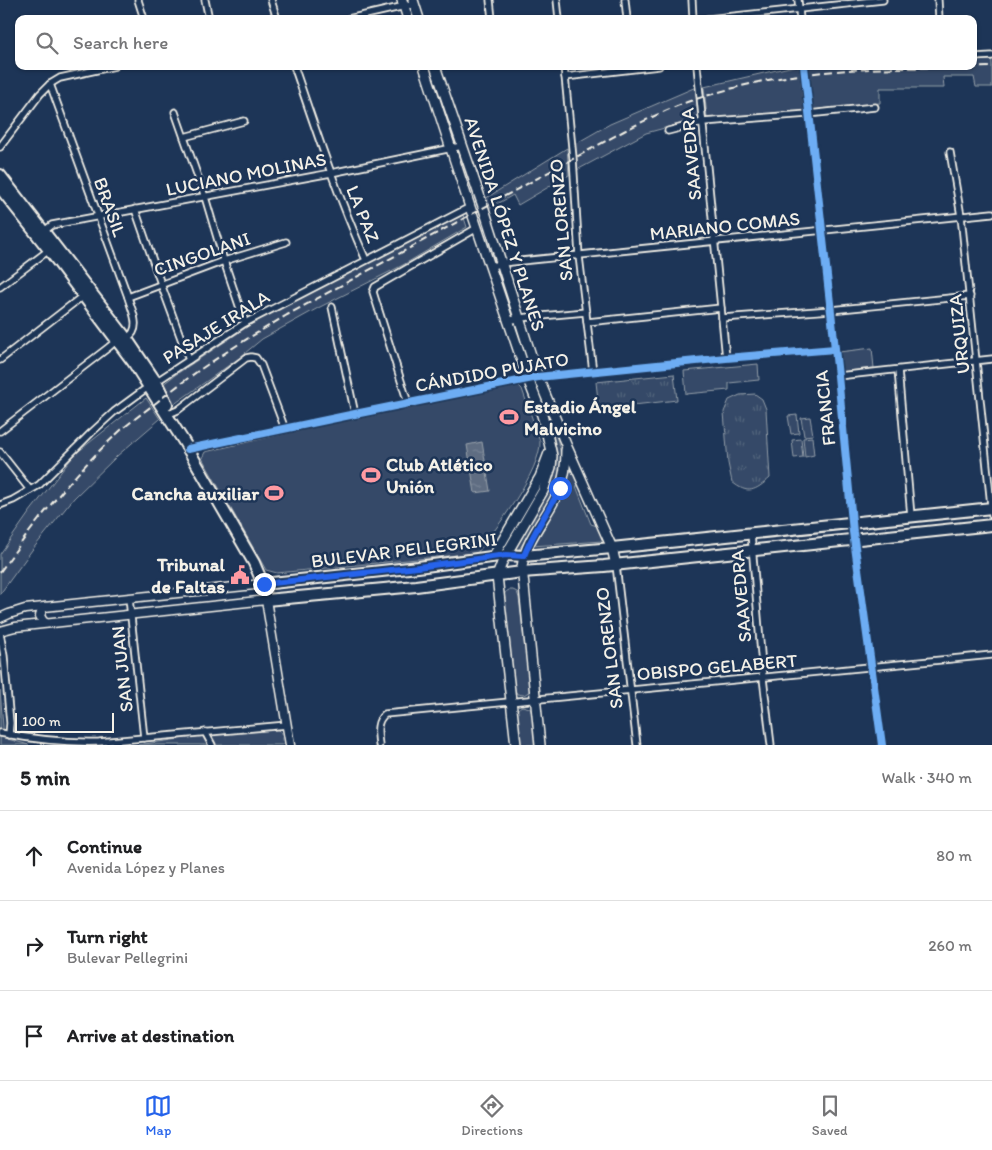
<!DOCTYPE html>
<meta charset="utf-8">
<style>
body{margin:0;font-family:Itim,sans-serif;background:#f6f6f6;color:#202124}
.scale{position:absolute;left:15px;bottom:12px;width:99px;box-sizing:border-box;padding-left:5px;border:2px solid #f4f1e8;border-top:0;font-size:14px;line-height:18px;white-space:nowrap;color:#f4f1e8;-webkit-text-stroke:4px #1d3557;paint-order:stroke}
.stop{position:absolute;width:15px;height:15px;margin:-11px;border:4px solid #2563eb;border-radius:50%;background:#fff}
.stop.end{background:#2563eb;border-color:#fff;box-shadow:0 1px 5px #0008}
.list{margin:0;padding:0;list-style:none}
h2{display:flex;justify-content:space-between;align-items:center;height:65px;margin:0;padding:0 20px;font-size:21px}
h2 small{font-size:16px;font-weight:400;color:#757577}
.list li{display:grid;grid-template-columns:32px 1fr auto;gap:15px;align-items:center;box-sizing:border-box;height:90px;padding:0 20px;border-top:1px solid #e0e0e0}
.list b{display:block;font-size:19px;white-space:nowrap}
.list p{margin:0;font-size:16px;white-space:nowrap;color:#757577}
.list em{font-size:16px;font-style:normal;color:#757577}
.icon{flex:none;width:28px;height:28px;fill:none;stroke:currentColor;stroke-width:2;stroke-linecap:round;stroke-linejoin:round}
.map{position:relative;flex:none;width:992px;height:745px;overflow:hidden}
.search{position:absolute;background:#fff;box-shadow:0 1px 4px #0004;left:15px;right:15px;top:15px;height:55px;display:flex;align-items:center;gap:12px;box-sizing:border-box;padding:0 18px;border-radius:10px;color:#757577;font-size:19px}
.sheet{height:335px;background:#fff}
nav{display:flex;justify-content:space-around;align-items:center;box-sizing:border-box;height:70px;border-top:1px solid #e0e0e0;background:#fff;font-size:14px;color:#757577}
nav a{display:grid;justify-items:center;gap:2px}
nav .on{color:#2563eb}
.map>svg:first-child{display:block}
.grass{fill:url(#grass-tufts);stroke:#949ea8}
.park{fill:#354a67;stroke:#949ea8}
.water{fill:url(#water-ripples);stroke:#9aa2ab}
.lines{fill:none;stroke-linecap:round;stroke-linejoin:round}
.minor-casing{stroke:#f4f1e8;stroke-width:9}
.tertiary-casing{stroke:#f4f1e8;stroke-width:11}
.secondary-casing{stroke:#f4f1e8;stroke-width:12}
.primary-casing{stroke:#f4f1e8;stroke-width:14}
.minor{stroke:#1d3557;stroke-width:5.5}
.tertiary{stroke:#1d3557;stroke-width:8}
.secondary{stroke:#1d3557;stroke-width:9}
.primary{stroke:#1d3557;stroke-width:10}
.rail{stroke:#f4f1e8;stroke-width:2;stroke-dasharray:8 4;stroke-linecap:butt}
.cycleway-casing{stroke:#1d3557;stroke-width:11}
.cycleway{stroke:#6dadf4;stroke-width:8}
.route{stroke:#2563eb;stroke-width:6}
.labels{text-anchor:middle;dominant-baseline:central;stroke-width:5;stroke-linejoin:round;paint-order:stroke}
.street-label{font-size:19px;fill:#f4f1e8;stroke:#1d3557}
.poi-label{font-size:19px;font-weight:bold;fill:#f4f1e8;stroke:#1d3557;text-anchor:start}
</style>
<div class="map">
<svg width="992" height="745" viewBox="0 0 992 745">
<defs>
<pattern id="grass-tufts" width="24" height="20" patternUnits="userSpaceOnUse" patternTransform="scale(1.25)"><rect width="24" height="20" fill="#354a67"/><path d="M3 7l-1-3M5 7V3M7 7l1-3M15 17l-1-3M17 17v-4M19 17l1-3" fill="none" stroke="#53657d"/></pattern>
<pattern id="water-ripples" width="26" height="14" patternUnits="userSpaceOnUse" patternTransform="scale(1.25)"><rect width="26" height="14" fill="#5e6d82"/><path d="M2 4q2-2 4 0t4 0M15 11q2-2 4 0t4 0" fill="none" stroke="#768294"/></pattern>
</defs>
<rect width="100%" height="100%" fill="#1d3557"/>
<filter id="ink" filterUnits="userSpaceOnUse"><feTurbulence type="fractalNoise" baseFrequency=".02" numOctaves="2"/><feDisplacementMap in="SourceGraphic" scale="10" xChannelSelector="R" yChannelSelector="G"/><feConvolveMatrix kernelMatrix="1 2 1 2 8 2 1 2 1" color-interpolation-filters="sRGB"/></filter>
<g filter="url(#ink)">
<g class="grass">
<polygon points="674,374 677,400 599,409 596,382"/>
<path d="M 535,382 C 540,395 544,408 550,421 C 554,431 558,440 560,450 C 566,482 534,525 518,551 L 512,551 L 551,487 L 557,464 L 557,452 L 554,438 L 534,383 Z"/>
<path d="M 755,394 L 762,399 L 766,409 L 770,478 C 755,491 748,495 732,482 L 728,463 L 724,412 L 729,400 L 740,395 Z"/>
</g>
<g class="park">
<polygon points="973,60 992,60 992,87 976,87 974,77 943,77 944,88 880,88 880,103 812,110 807,67 809,66 973,66"/>
<polygon points="794,66 799,66 804,111 707,118 704,87"/>
<polygon points="696,87 698,119 646,133 577,170 575,144 610,124"/>
<polygon points="567,148 569,175 518,205 513,195 487,210 483,200"/>
<polygon points="463,215 467,227 403,265 318,308 262,339 239,358 173,405 162,385 175,375 253,323 408,242"/>
<polygon points="872,348 874,368 841,372 839,352"/>
<polygon points="758,364 759,380 729,383 729,390 686,394 684,371"/>
<path d="M 512,384 L 518,385 L 522,389 L 540,441 C 542,469 495,531 477,553 L 277,573 L 266,570 L 202,458 L 205,452 L 330,423 L 330,421 L 437,401 Z"/>
<polygon points="146,398 160,419 117,456 74,498 32,550 0,594 0,554 29,513 75,454"/>
<polygon points="797,415 799,433 791,434 788,416"/>
<polygon points="810,417 813,435 804,436 801,418"/>
<polygon points="812,437 814,455 805,457 803,438"/>
<polygon points="801,439 803,457 794,458 792,440"/>
<path d="M 570,471 L 573,471 L 574,472 L 580,486 L 576,486 L 591,524 L 597,526 L 600,533 L 603,536 L 603,540 L 602,541 L 533,546 C 547,523 562,500 569,473 Z"/>
<path d="M 509,590 L 513,590 L 517,592 L 519,598 L 530,691 L 524,695 L 517,694 L 515,690 L 503,599 C 504,594 505,592 509,590 Z"/>
<polygon points="0,690 4,738 29,745 0,745"/>
<path d="M 522,706 L 530,708 L 532,714 L 536,745 L 520,745 L 516,715 C 517,710 518,708 522,706 Z"/>
<polygon points="275,728 281,732 283,745 138,745 193,737"/>
</g>
<polygon class="water" points="482,442 490,491 475,493 467,445"/>
<g class="lines">
<g class="minor-casing">
<g id="minor">
<polyline points="138,0 144,19"/>
<polyline points="205,0 209,19"/>
<polyline points="271,0 277,19"/>
<polyline points="490,0 492,19"/>
<polyline points="557,0 559,19"/>
<polyline points="625,0 627,19"/>
<polyline points="692,0 693,19"/>
<polyline points="798,0 800,19"/>
<polyline points="938,0 939,19"/>
<polyline points="348,19 414,4"/>
<polyline points="707,19 883,0"/>
<polyline points="973,57 992,56"/>
<path d="M 294,66 C 316,131 338,197 366,260"/>
<polyline points="564,66 573,158 579,256 593,372"/>
<polyline points="697,66 726,358"/>
<polyline points="804,66 838,376 853,532 882,745"/>
<polyline points="565,77 659,66"/>
<polyline points="175,112 205,197 224,261 245,323"/>
<polyline points="668,131 703,122 808,114 875,107"/>
<polyline points="184,137 244,121"/>
<polyline points="0,147 40,94 50,84 60,78 115,66"/>
<polyline points="950,152 961,216 992,515"/>
<polyline points="135,209 161,284 189,360"/>
<polyline points="42,233 52,225 331,173 462,146"/>
<polyline points="490,267 501,263 992,213"/>
<polyline points="0,287 49,250"/>
<polyline points="128,297 224,261 286,242"/>
<polyline points="332,307 355,414"/>
<polyline points="722,318 831,310 970,296"/>
<polyline points="509,321 519,318 586,312"/>
<polyline points="587,322 721,308"/>
<polyline points="0,360 84,295"/>
<polyline points="898,370 911,516"/>
<polyline points="838,376 992,359"/>
<polyline points="408,403 373,292 375,287 477,228"/>
<polyline points="171,413 178,410 246,358 251,357 256,358 261,365 285,429"/>
<path d="M 0,431 L 109,347 C 112,344 115,342 119,340 C 122,339 125,339 127,338 C 143,329 131,309 128,297 L 50,84"/>
<polyline points="188,449 355,414 538,377 726,358 835,349"/>
<polyline points="0,452 30,490"/>
<polyline points="0,505 13,500 39,485 91,433 114,412 148,387 245,323 470,207"/>
<polyline points="751,533 763,678 771,745"/>
<polyline points="616,565 637,745"/>
<polyline points="129,598 144,738"/>
<polyline points="0,633 4,656 10,723 9,735"/>
<polyline points="205,732 212,745"/>
<path d="M 0,733 C 32,739 66,743 99,742 L 287,725"/>
<path d="M 379,745 C 378,734 375,722 385,714 L 992,655"/>
</g>
</g>
<g class="tertiary-casing">
<g id="tertiary">
<polyline points="45,607 42,610 40,616 43,621 46,623"/>
<polyline points="0,618 9,614 25,609 263,584"/>
<polyline points="0,631 15,627 266,600 290,745"/>
</g>
</g>
<g class="secondary-casing">
<g id="secondary">
<polyline points="402,0 408,19"/>
<polyline points="413,0 419,19"/>
<polyline points="424,66 470,207 528,379 542,415 547,434 552,456 551,467 543,491 503,560 497,576 516,745"/>
<polyline points="435,66 484,209 538,377 567,447 612,548 616,565"/>
<polyline points="493,557 540,477 549,453"/>
<path d="M 540,745 L 522,567 C 526,537 549,516 560,488 C 565,476 566,463 566,450"/>
</g>
</g>
<g class="primary-casing">
<g id="primary">
<polyline points="0,175 127,339 156,382 167,404"/>
<polyline points="0,188 49,250 133,362 184,442 254,563 263,584 266,600 416,586 522,572 604,566 992,525"/>
<polyline points="263,584 418,567 506,555 524,556 612,548 992,508"/>
</g>
</g>
<use href="#minor" class="minor"/>
<use href="#tertiary" class="tertiary"/>
<use href="#secondary" class="secondary"/>
<use href="#primary" class="primary"/>
<path class="rail" d="M 0,572 C 36,521 75,472 121,430 C 133,420 145,411 157,402 C 177,386 197,371 219,357 C 241,342 264,329 287,315 L 624,131 C 646,120 669,108 693,100 C 721,91 750,83 779,78 C 849,66 921,68 992,67"/>
<g class="cycleway-casing">
<g id="cycleway">
<polyline points="804,66 838,376 853,532 882,745"/>
<polyline points="188,449 355,414 538,377 726,358 835,349"/>
</g>
</g>
<use href="#cycleway" class="cycleway"/>
</g>
</g>
<g class="lines" filter="url(#ink)">
<path class="route" d="M 264,584 L 418,567 L 506,555 L 524,556 C 533,532 549,511 560,488"/>
</g>
<defs>
<g id="stadium-bare" transform="scale(1.5)"><path d="M0-5a6.5 5 0 1 0 0 10a6.5 5 0 1 0 0-10ZM-3.5-1.8h7v3.6h-7Z" fill="#ff9aa2" stroke="#1d3557" stroke-width="2.5" paint-order="stroke"/></g>
<g id="civic-bare" transform="scale(1.5)"><path d="M-.6-6.5H3V-4.5H.6V-3L4-1V1h2V6H-6V1h2V-1L-.6-3ZM-1.2 2.5V6h2.4V2.5Z" fill="#ff9aa2" stroke="#1d3557" stroke-width="2.5" paint-order="stroke"/></g>
</defs>
<g fill-rule="evenodd">
<use href="#stadium-bare" x="509" y="417"/>
<use href="#stadium-bare" x="371" y="475"/>
<use href="#stadium-bare" x="274" y="493"/>
<use href="#civic-bare" x="240" y="575"/>
</g>
<g class="labels">
<g class="street-label">
<text transform="translate(691 154) rotate(-95)">SAAVEDRA</text>
<text transform="translate(246 174) rotate(-11)">LUCIANO MOLINAS</text>
<text transform="translate(110 207) rotate(70)">BRASIL</text>
<text transform="translate(363 214) rotate(68)">LA PAZ</text>
<text transform="translate(561 220) rotate(-95)">SAN LORENZO</text>
<text transform="translate(505 224) rotate(72)">AVENIDA LÓPEZ Y PLANES</text>
<text transform="translate(725 226) rotate(-6)">MARIANO COMAS</text>
<text transform="translate(202 254) rotate(-19)">CINGOLANI</text>
<text transform="translate(216 327) rotate(-32)">PASAJE IRALA</text>
<text transform="translate(959 334) rotate(-96)">URQUIZA</text>
<text transform="translate(492 372) rotate(-10)">CÁNDIDO PUJATO</text>
<text transform="translate(825 408) rotate(-96)">FRANCIA</text>
<text transform="translate(404 550) rotate(-7)">BULEVAR PELLEGRINI</text>
<text transform="translate(741 596) rotate(-95)">SAAVEDRA</text>
<text transform="translate(609 648) rotate(-97)">SAN LORENZO</text>
<text transform="translate(717 667) rotate(-5)">OBISPO GELABERT</text>
<text transform="translate(122 669) rotate(-96)">SAN JUAN</text>
</g>
<g class="poi-label">
<text x="524" y="406">Estadio Ángel<tspan x="524" dy="22">Malvicino</tspan></text>
<text x="386" y="464">Club Atlético<tspan x="386" dy="22">Unión</tspan></text>
<text x="259" y="493" text-anchor="end">Cancha auxiliar</text>
<text x="225" y="564" text-anchor="end">Tribunal<tspan x="225" dy="22">de Faltas</tspan></text>
</g>
</g>
</svg>
<div class="scale">100 m</div>
<div class="stop" style="left:560px;top:488px"></div>
<div class="stop end" style="left:264px;top:584px"></div>
<div class="search"><svg class="icon" aria-label="search" viewBox="0 0 24 24"><circle cx="10" cy="10" r="6"/><path d="M15 15l6 6"/></svg>Search here</div>
</div>
<section class="sheet">
<h2>5 min<small>Walk · 340 m</small></h2>
<ul class="list">
<li><svg class="icon" aria-label="ahead" viewBox="0 0 24 24"><path d="M12 20V5M6 11l6-6 6 6"/></svg><div><b>Continue</b><p>Avenida López y Planes</p></div><em>80 m</em></li>
<li><svg class="icon" aria-label="right" viewBox="0 0 24 24"><path d="M7 20v-9h11M14 6l5 5-5 5"/></svg><div><b>Turn right</b><p>Bulevar Pellegrini</p></div><em>260 m</em></li>
<li><svg class="icon" aria-label="arrive" viewBox="0 0 24 24"><path d="M6 21V4h12l-3 4 3 4H6"/></svg><div><b>Arrive at destination</b></div></li>
</ul>
</section>
<nav>
<a class="on"><svg class="icon" aria-label="map" viewBox="0 0 24 24"><path d="M3 6l6-2 6 2 6-2v14l-6 2-6-2-6 2zM9 4v14M15 6v14"/></svg>Map</a>
<a><svg class="icon" aria-label="directions" viewBox="0 0 24 24"><path d="M12 3l9 9-9 9-9-9zM9 14v-3h6M13 9l2 2-2 2"/></svg>Directions</a>
<a><svg class="icon" aria-label="saved" viewBox="0 0 24 24"><path d="M7 4h10v16l-5-4-5 4z"/></svg>Saved</a>
</nav>
